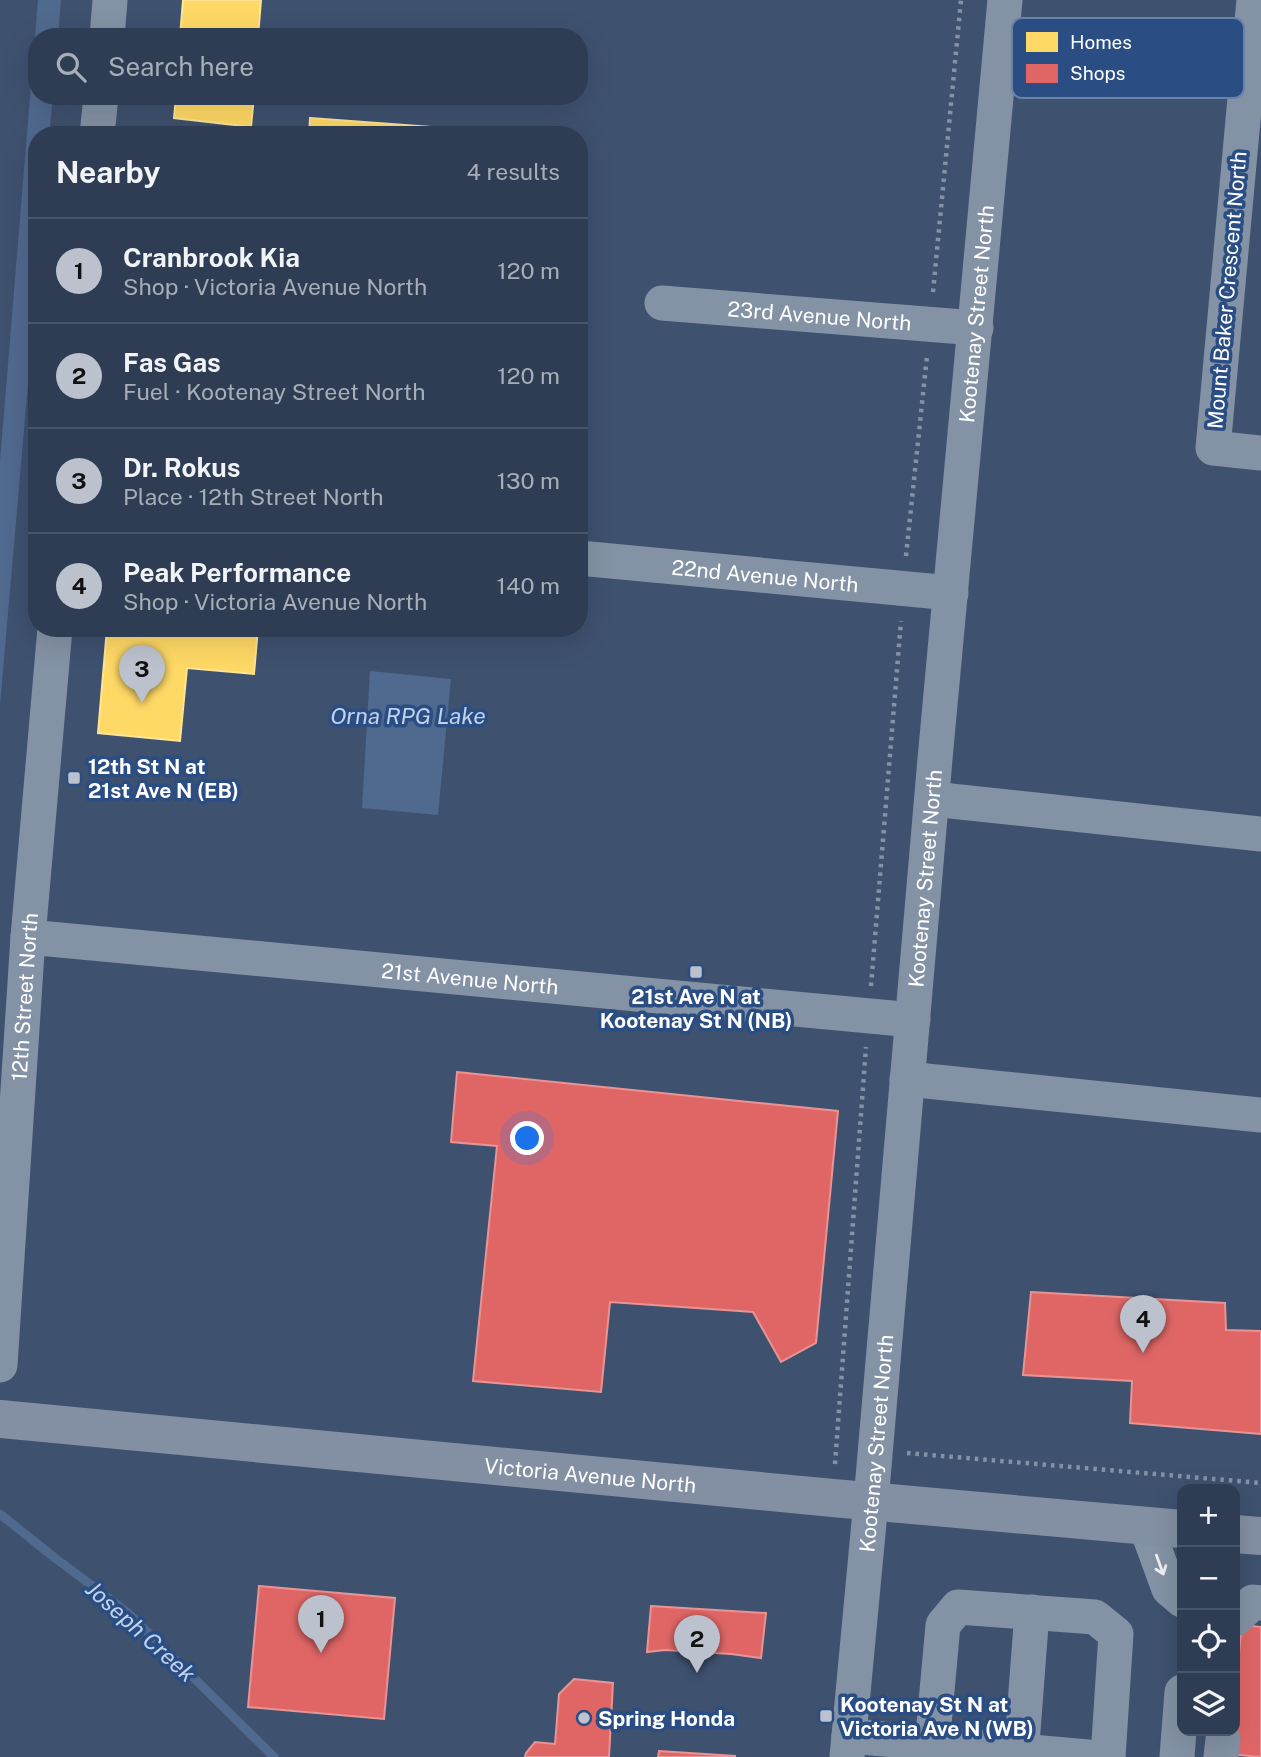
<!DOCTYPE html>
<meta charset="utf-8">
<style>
body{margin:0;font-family:"Public Sans",sans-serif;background:#36445a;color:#f1f3f6}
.controls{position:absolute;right:21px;bottom:21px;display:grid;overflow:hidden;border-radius:14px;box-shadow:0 7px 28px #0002}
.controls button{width:63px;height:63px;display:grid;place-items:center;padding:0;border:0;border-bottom:2px solid #49566a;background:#2e3d53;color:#f1f3f6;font:35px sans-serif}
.you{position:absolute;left:528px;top:1139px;width:24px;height:24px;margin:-18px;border:5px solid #fff;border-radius:50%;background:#1a73e8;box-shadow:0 0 0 10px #1a73e833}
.badge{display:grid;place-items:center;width:46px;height:46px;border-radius:50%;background:#bbc2cd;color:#111;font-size:23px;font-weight:700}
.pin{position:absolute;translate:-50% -58px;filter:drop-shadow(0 2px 4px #0008)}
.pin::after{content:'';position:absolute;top:37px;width:24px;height:21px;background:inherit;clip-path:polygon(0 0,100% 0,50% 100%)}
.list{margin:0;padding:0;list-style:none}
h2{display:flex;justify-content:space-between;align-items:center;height:91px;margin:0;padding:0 28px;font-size:30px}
h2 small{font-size:23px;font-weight:400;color:#a7aeb8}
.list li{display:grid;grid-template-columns:46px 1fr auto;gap:21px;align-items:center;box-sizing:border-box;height:105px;padding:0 28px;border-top:2px solid #49566a}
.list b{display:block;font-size:26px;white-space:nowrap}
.list p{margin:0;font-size:23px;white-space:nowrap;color:#a7aeb8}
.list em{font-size:23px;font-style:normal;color:#a7aeb8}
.icon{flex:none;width:38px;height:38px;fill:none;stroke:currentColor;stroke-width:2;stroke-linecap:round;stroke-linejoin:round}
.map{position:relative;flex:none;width:1261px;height:1757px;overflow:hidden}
.search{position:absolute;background:#2e3d53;box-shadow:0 7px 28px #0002;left:28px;top:28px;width:560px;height:77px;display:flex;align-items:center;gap:18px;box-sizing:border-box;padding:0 24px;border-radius:28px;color:#a7aeb8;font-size:26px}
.panel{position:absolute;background:#2e3d53;box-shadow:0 7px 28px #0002;left:28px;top:126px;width:560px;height:511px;border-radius:28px}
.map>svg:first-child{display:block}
.water{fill:#50698e}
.homes{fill:#ffd966;stroke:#ffe494;stroke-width:2}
.shops{fill:#e06666;stroke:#e99494;stroke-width:2}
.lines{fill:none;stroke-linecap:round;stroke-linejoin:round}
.stream{stroke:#50698e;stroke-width:9}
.path{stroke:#8492a5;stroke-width:4.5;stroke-dasharray:3.5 5;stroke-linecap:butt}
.minor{stroke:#8492a5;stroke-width:35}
.major{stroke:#8390a3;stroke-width:38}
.oneway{stroke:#edeff2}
.poi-dot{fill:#bbc2cd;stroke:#2a4d83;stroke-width:2.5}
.labels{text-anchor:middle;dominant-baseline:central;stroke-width:7;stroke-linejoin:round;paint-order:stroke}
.street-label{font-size:21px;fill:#fff;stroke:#2a4d83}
.poi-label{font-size:21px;font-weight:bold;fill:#fff;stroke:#2a4d83;text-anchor:start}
.water-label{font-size:23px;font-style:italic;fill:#c0d3ee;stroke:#2a4d83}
.key{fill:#2a4d83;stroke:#6a82a8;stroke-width:2}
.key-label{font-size:19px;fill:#fff}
</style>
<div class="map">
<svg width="1261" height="1757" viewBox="0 0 1261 1757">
<rect width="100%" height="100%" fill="#3e516f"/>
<g class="water">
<polygon points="38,0 61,0 58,37 37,37 37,96 53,96 49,135 37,135 37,281 0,705 0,461"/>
<polygon points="370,671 451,679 438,815 362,808"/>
</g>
<g class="homes">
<polygon points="183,0 261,0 258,37 180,37"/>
<polygon points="176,96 254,96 251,127 174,118"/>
<polygon points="310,118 515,133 515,135 309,135"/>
<polygon points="107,628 258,628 254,674 187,668 180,741 98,733"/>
</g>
<g class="shops">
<polygon points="457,1072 838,1111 816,1343 781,1362 753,1312 610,1302 601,1392 473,1381 497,1146 451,1142"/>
<polygon points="1031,1292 1225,1303 1226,1330 1261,1331 1261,1434 1130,1423 1132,1381 1023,1375"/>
<polygon points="259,1586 395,1598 384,1719 248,1707"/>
<polygon points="651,1606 766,1613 761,1658 731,1654 665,1650 647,1652"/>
<polygon points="1242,1625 1261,1627 1261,1757 1228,1754 1235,1731 1235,1691"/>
<polygon points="574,1679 613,1683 609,1757 525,1757 526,1753 535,1742 555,1744 559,1694"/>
<polygon points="659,1751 735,1756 735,1757 658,1757"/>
</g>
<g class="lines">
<polyline class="stream" points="0,1514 55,1558 127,1612 274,1757"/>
<g class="path">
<polyline points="933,292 961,0"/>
<polyline points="906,556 927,356"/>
<polyline points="871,986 901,621"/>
<polyline points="907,1453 1261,1483"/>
<polyline points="835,1464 866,1047"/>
</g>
<g class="minor">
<polyline points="1254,0 1213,448 1261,453"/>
<polyline points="107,37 110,0"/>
<polyline points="97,135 101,96"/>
<path id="s1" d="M 662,303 L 976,328"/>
<path id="s2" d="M 579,558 L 951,593"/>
<polyline points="932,799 1261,834"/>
<path id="s3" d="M 28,937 L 913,1020"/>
<polyline points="907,1079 1261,1115"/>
<path id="s4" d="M 0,1365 L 28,937 L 55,628"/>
<polyline points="1146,1526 1169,1589 1182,1600"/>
<polyline points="1235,1619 1253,1602 1261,1603"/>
<polyline points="849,1736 1088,1757"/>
<path id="s5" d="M 847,1757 L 871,1501 L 935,759 L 1005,0"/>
<polyline points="931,1757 943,1625 958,1607 1095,1617 1116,1634 1108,1757"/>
<polyline points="1021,1757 1032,1612"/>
<polyline points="1177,1757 1182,1692"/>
<polyline points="1221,1757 1223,1739"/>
</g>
<g class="major">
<path id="s6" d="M 0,1419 L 833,1498 L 1182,1529"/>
<polyline points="1235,1534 1261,1536"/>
</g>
</g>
<defs><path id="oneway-shaft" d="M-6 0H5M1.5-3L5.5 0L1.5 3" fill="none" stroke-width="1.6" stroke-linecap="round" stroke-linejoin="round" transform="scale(1.75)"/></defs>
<use class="oneway" href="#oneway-shaft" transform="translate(1160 1565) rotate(70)"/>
<g class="poi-dot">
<rect x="67" y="771" width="14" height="14" rx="3.5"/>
<rect x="689" y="965" width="14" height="14" rx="3.5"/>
<rect x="819" y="1709" width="14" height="14" rx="3.5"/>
<circle cx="584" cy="1718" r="7"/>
</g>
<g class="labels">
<g class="street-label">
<text transform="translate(1227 290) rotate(-85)">Mount Baker Crescent North</text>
<text stroke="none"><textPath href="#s5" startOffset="1449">Kootenay Street North</textPath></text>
<text stroke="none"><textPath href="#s1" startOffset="158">23rd Avenue North</textPath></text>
<text stroke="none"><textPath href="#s2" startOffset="187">22nd Avenue North</textPath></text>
<text stroke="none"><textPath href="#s5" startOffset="882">Kootenay Street North</textPath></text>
<text stroke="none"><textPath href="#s3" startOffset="444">21st Avenue North</textPath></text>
<text stroke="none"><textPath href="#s4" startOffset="369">12th Street North</textPath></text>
<text stroke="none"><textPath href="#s5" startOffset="315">Kootenay Street North</textPath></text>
<text stroke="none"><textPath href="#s6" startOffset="593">Victoria Avenue North</textPath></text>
</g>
<g class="poi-label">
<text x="88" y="766">12th St N at<tspan x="88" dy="24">21st Ave N (EB)</tspan></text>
<text x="696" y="996" text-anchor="middle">21st Ave N at<tspan x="696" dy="24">Kootenay St N (NB)</tspan></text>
<text x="840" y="1704">Kootenay St N at<tspan x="840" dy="24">Victoria Ave N (WB)</tspan></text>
<text x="598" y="1718">Spring Honda</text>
</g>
<g class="water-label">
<text x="408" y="715">Orna RPG Lake</text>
<text transform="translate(141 1631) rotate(42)">Joseph Creek</text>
</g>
</g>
<rect x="1012" y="18" width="232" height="80" rx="10" class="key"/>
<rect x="1026" y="32" width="32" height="20" fill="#ffd966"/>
<rect x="1026" y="64" width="32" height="19" fill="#e06666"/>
<g class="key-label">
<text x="1070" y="49">Homes</text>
<text x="1070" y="80">Shops</text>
</g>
</svg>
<div class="controls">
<button>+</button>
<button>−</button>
<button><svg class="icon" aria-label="locate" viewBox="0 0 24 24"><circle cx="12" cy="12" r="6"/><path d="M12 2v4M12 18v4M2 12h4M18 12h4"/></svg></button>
<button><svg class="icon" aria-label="layers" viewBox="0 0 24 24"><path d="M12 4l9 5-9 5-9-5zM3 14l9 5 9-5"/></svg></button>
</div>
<div class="you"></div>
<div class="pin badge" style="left:321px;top:1653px">1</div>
<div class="pin badge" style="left:697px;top:1673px">2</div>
<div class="pin badge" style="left:142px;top:703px">3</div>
<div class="pin badge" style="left:1143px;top:1353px">4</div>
<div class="search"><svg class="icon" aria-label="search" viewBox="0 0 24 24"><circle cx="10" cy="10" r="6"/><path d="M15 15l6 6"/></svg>Search here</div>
<section class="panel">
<h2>Nearby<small>4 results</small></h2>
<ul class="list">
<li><span class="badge">1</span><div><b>Cranbrook Kia</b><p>Shop · Victoria Avenue North</p></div><em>120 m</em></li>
<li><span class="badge">2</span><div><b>Fas Gas</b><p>Fuel · Kootenay Street North</p></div><em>120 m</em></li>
<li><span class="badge">3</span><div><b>Dr. Rokus</b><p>Place · 12th Street North</p></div><em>130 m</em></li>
<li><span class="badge">4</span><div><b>Peak Performance</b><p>Shop · Victoria Avenue North</p></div><em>140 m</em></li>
</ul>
</section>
</div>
